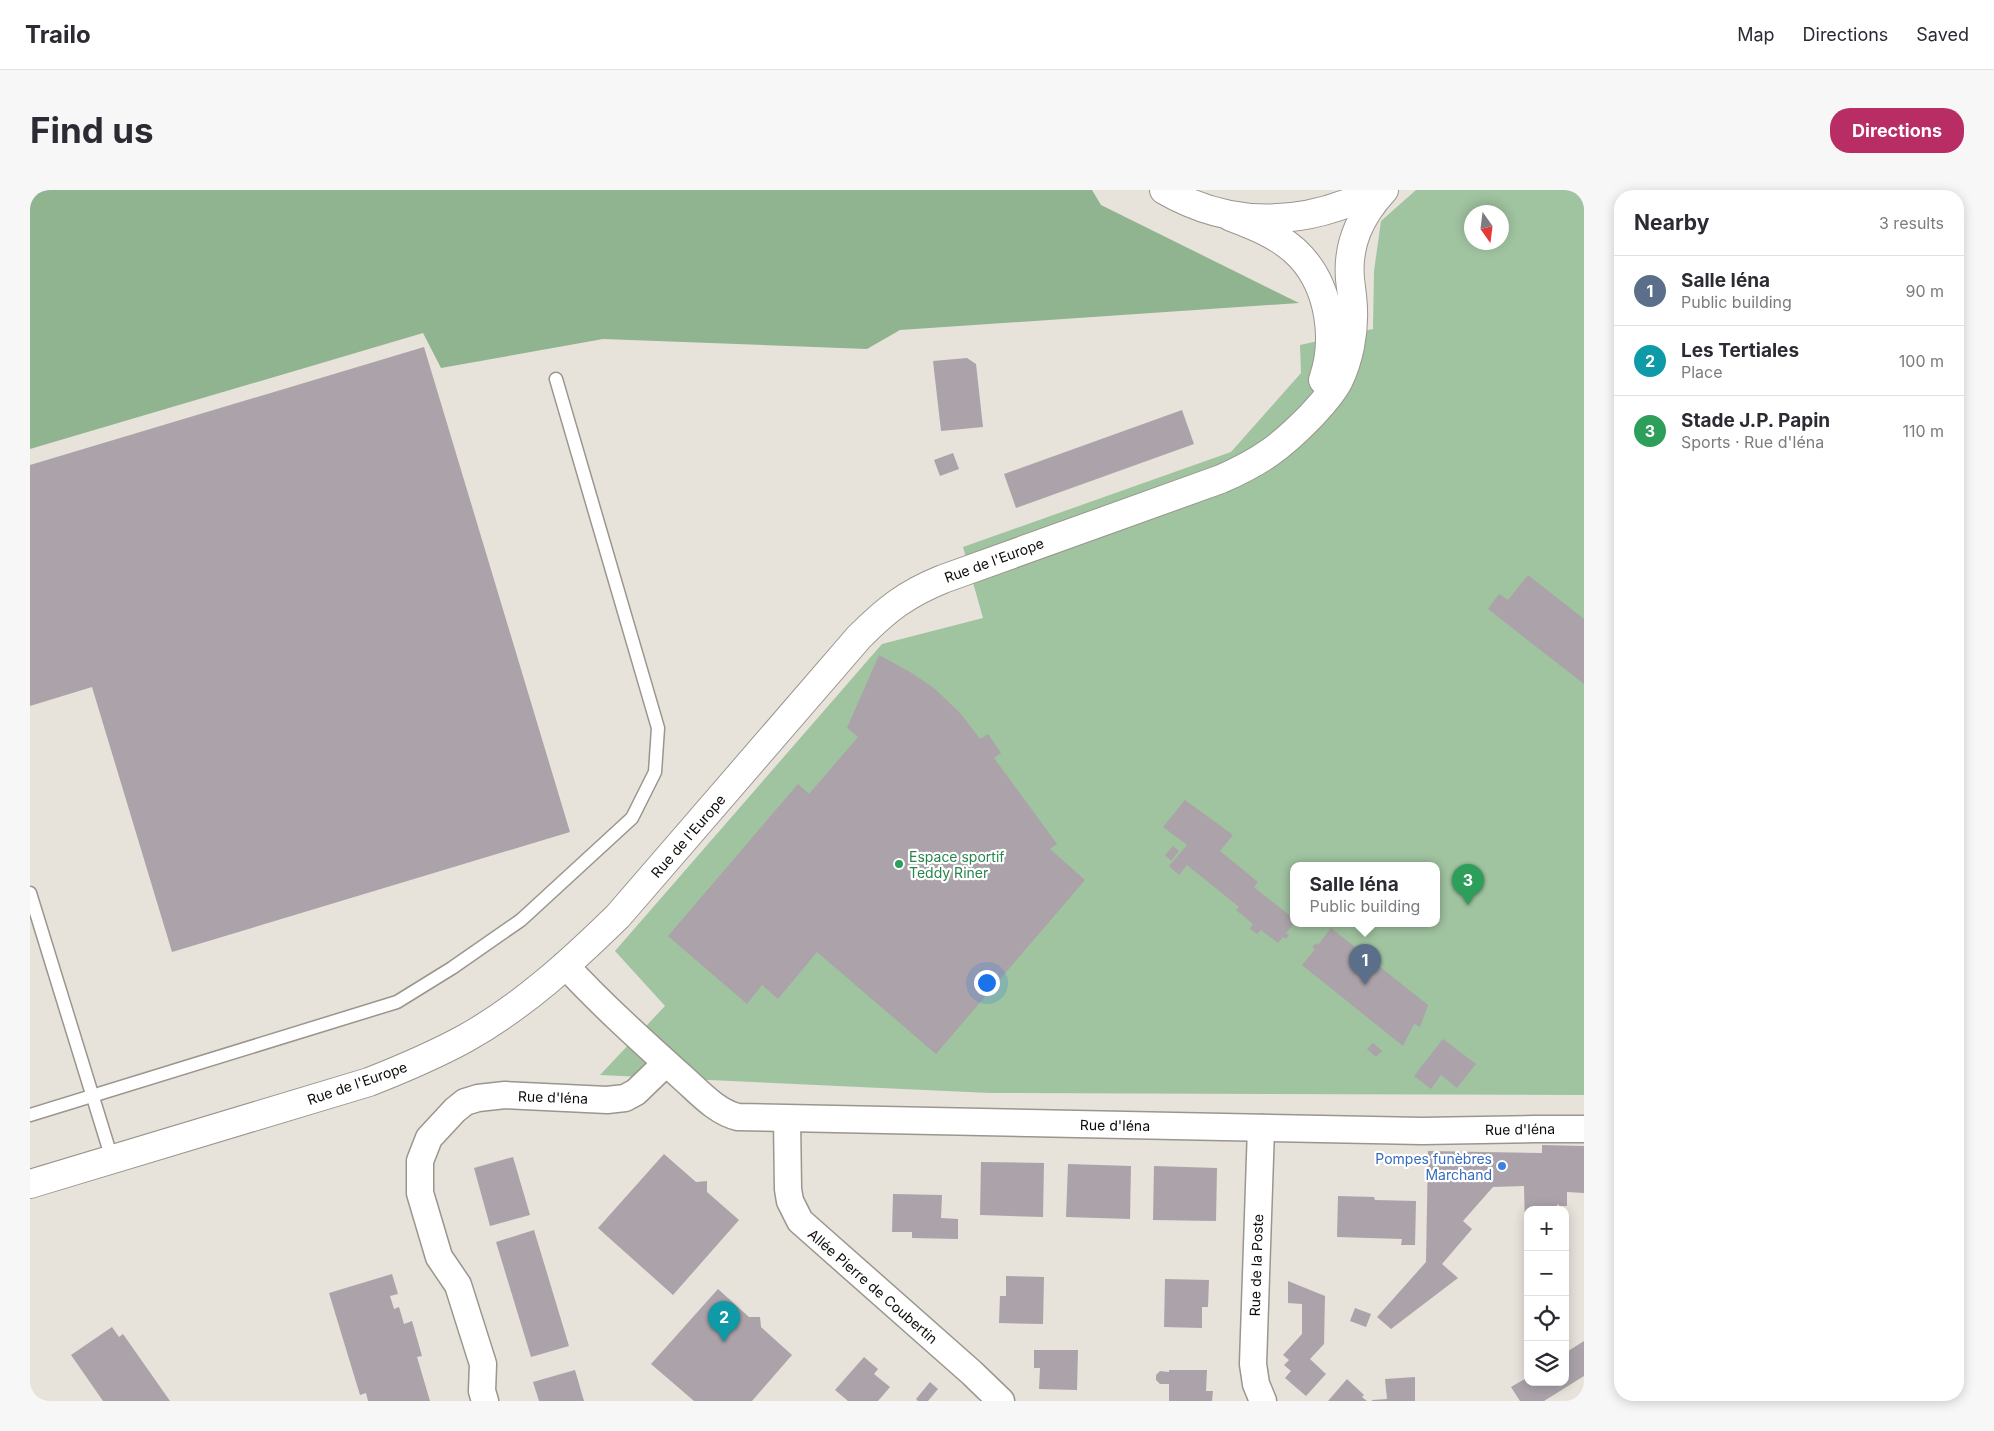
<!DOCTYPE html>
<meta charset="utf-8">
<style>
body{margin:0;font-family:Inter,sans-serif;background:#f7f7f7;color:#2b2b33}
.controls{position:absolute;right:15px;bottom:15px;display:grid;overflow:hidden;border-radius:10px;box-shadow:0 2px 12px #0003}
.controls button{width:45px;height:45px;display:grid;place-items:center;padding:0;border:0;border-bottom:1px solid #e1e1e2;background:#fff;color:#2b2b33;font:25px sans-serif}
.compass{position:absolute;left:1434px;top:15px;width:45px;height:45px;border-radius:50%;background:#fff;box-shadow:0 2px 12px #0003;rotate:166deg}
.you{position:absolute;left:956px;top:792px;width:18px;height:18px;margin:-12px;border:4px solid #fff;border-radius:50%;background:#1a73e8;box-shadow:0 0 0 8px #1a73e833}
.badge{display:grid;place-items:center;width:32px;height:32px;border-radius:50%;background:#b92d65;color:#fff;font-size:16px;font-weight:700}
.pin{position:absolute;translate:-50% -41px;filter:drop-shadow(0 1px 2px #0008)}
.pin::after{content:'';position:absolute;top:26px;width:18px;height:15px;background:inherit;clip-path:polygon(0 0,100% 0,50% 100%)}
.popup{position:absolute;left:1260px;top:672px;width:150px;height:65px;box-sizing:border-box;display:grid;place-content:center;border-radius:10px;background:#fff;filter:drop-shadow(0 1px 4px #0005);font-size:16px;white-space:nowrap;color:#7c7c81}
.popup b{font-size:19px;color:#2b2b33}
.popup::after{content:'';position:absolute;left:50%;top:100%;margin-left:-10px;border:10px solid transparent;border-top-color:#fff}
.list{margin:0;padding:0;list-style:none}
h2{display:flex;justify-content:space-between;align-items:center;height:65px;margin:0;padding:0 20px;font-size:21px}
h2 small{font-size:16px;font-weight:400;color:#7c7c81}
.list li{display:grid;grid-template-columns:32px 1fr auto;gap:15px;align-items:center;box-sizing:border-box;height:70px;padding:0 20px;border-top:1px solid #e1e1e2}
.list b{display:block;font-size:19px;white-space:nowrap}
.list p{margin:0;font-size:16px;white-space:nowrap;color:#7c7c81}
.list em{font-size:16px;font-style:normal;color:#7c7c81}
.icon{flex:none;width:28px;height:28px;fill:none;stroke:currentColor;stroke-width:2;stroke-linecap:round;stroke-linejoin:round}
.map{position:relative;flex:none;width:1554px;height:1211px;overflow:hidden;border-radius:20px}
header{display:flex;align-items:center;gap:30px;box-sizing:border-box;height:70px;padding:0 25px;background:#fff;border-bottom:1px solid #e1e1e2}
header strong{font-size:24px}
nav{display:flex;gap:28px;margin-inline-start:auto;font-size:18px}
.intro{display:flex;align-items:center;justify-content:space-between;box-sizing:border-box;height:120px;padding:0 30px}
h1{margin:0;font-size:35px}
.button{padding:12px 22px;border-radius:20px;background:#b92d65;color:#fff;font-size:18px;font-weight:700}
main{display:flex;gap:30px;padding:0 30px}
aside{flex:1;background:#fff;border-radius:20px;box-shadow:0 2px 12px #0003}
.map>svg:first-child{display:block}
.green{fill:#a0c3a0;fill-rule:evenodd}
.forest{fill:#90b48f}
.building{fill:#aba3a9}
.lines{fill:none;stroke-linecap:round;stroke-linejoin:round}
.lane-casing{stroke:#9a968e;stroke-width:15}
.street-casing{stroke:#9a968e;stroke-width:29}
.secondary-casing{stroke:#9a968e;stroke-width:30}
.primary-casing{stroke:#9a968e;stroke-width:30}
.lane{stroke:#fff;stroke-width:12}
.street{stroke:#fff;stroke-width:26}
.secondary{stroke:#fff;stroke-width:28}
.primary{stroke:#fff;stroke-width:28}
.leisure-dot{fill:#2e9e5b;stroke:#fff;stroke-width:2}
.shop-dot{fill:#3f7fe0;stroke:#fff;stroke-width:2}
.labels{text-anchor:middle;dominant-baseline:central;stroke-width:4.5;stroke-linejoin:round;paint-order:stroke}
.street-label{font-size:14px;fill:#0e0c09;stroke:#fff}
.leisure-label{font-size:14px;fill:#27864d;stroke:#fff;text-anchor:start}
.shop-label{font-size:14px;fill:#366cbe;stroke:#fff;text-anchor:end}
</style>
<header>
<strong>Trailo</strong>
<nav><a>Map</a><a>Directions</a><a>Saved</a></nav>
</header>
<div class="intro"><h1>Find us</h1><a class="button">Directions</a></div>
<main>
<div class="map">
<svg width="1554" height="1211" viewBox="0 0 1554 1211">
<rect width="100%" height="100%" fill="#e7e2da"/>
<path class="green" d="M 1386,0 L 1554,0 L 1554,905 L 960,903 L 570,885 L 635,816 L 585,761 L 852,454 L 953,428 L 933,357 L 1201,262 L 1271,183 L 1270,155 L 1343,139 L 1344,81 L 1351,31 ZM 1442,22 L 1472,22 L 1472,52 L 1442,52 ZM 1264,676 L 1406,676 L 1406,734 L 1264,734 Z"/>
<polygon class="forest" points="11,0 1062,0 1071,15 1269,113 870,140 837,159 573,149 411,178 393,143 0,259 0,3"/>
<g class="building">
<polygon points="394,157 540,642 142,762 62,497 0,516 0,275"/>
<polygon points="937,168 946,174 953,237 911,241 903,171"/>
<polygon points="1152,220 1164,254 986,318 974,284"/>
<polygon points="923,263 929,279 910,286 904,270"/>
<polygon points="1498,385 1554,429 1554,494 1458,419 1469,404 1478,410"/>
<polygon points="849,465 880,482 904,498 931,524 950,549 958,544 971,563 964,568 1027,654 1020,659 1055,690 906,864 787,762 748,809 732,795 717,814 638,746 768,594 779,604 828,547 817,538"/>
<polygon points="1155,610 1203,645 1190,661 1228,692 1224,697 1264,729 1264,734 1256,743 1259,745 1256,749 1253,747 1248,753 1231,740 1227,744 1220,739 1223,734 1206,720 1209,717 1157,675 1149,685 1139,676 1157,655 1133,637"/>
<polygon points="1143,656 1149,661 1141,671 1135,665"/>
<polygon points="1301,738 1398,815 1390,837 1384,834 1373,856 1272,775 1285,759 1282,757 1286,753 1288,755"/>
<polygon points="1413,849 1446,874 1427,898 1411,885 1401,899 1384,886"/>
<polygon points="1343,853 1352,861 1346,867 1337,859"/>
<polygon points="1512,955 1554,956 1554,1003 1537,1002 1537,1016 1529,1016 1529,1014 1521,1020 1498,1020 1498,1036 1495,1038 1494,996 1463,997 1433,1031 1442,1039 1412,1074 1428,1088 1361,1139 1347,1127 1396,1072 1398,961 1512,963"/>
<polygon points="634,964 666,992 677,991 677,1002 709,1030 643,1105 568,1038"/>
<polygon points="483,967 500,1025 460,1036 444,978"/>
<polygon points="951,972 1014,973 1013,1027 950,1025"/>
<polygon points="1038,974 1101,976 1100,1029 1036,1027"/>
<polygon points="1124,976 1187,978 1186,1031 1123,1030"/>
<polygon points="863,1004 912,1005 911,1028 928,1029 928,1049 882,1048 882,1042 862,1042"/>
<polygon points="1308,1006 1344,1007 1345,1010 1386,1011 1385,1055 1371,1055 1372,1049 1307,1047"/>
<polygon points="504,1040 539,1156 501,1167 466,1052"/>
<polygon points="362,1084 368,1104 360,1106 364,1119 369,1117 374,1134 382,1131 392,1166 387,1167 400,1211 338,1211 336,1203 330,1205 299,1103"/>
<polygon points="976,1086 1014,1087 1013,1134 969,1133 970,1106 976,1106"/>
<polygon points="1135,1089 1179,1090 1178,1117 1172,1117 1172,1138 1134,1137"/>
<polygon points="1258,1091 1295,1106 1294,1154 1280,1169 1296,1184 1276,1206 1255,1188 1261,1181 1254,1175 1259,1170 1253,1165 1272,1144 1272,1114 1258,1113"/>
<polygon points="688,1099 719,1127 730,1127 731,1137 762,1165 722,1211 664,1211 621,1174"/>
<polygon points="1325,1118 1341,1124 1336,1137 1320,1131"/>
<polygon points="82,1137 89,1147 93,1144 140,1211 73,1211 41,1165"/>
<polygon points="1554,1151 1554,1186 1514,1211 1490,1211 1481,1197 1498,1187 1498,1192 1535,1192 1535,1163"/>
<polygon points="1004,1160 1048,1160 1047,1200 1009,1199 1010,1178 1004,1178"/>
<polygon points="834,1167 848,1179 844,1184 860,1197 848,1211 818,1211 805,1200"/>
<polygon points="545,1180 554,1211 509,1211 503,1192"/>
<polygon points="1139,1180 1177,1180 1176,1201 1183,1201 1182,1211 1139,1211 1139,1194 1130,1194 1126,1190 1126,1185 1130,1181 1139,1182"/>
<polygon points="1385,1187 1385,1211 1342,1211 1342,1210 1357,1209 1355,1189"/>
<polygon points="1317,1189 1334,1205 1332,1207 1337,1211 1298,1211"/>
<polygon points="900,1192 908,1199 898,1211 888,1211 886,1209"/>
</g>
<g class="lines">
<g class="lane-casing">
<g id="lane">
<polyline points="0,703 82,969"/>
<polyline points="0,925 367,812 422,778 491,730 602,628 625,582 628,538 526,189"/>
</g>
</g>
<g class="street-casing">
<g id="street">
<path d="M 535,775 C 572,815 612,851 652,887 C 668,901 686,922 708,927 L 1392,941 L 1504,939 L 1554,939"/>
<polyline points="757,929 758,999 760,1011 770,1031 942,1183 971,1211"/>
<polyline points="1231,938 1223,1174 1226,1194 1233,1211"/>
<polyline points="455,1211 452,1201 453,1174 428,1095 409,1067 390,1003 390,971 399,948 425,920 435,912 448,908 475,905 577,910 595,908 606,902 636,873"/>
</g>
</g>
<g class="secondary-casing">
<g id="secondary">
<path d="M 1201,27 C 1225,36 1253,47 1271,67 C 1300,99 1307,150 1293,190"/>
<path d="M 0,994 L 339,892 C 372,879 405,865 436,848 C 493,816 542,771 588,726 L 829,447 C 857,419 876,404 913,389 L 1191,289 C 1230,272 1251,257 1281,226 C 1291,215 1302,204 1309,190 C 1319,169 1324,143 1323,120 C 1323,110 1321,99 1320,89 C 1317,54 1330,26 1354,0"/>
</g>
</g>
<g class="primary-casing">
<path id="primary" d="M 1134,0 C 1203,40 1277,36 1347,0"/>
</g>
<use href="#lane" class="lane"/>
<use href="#street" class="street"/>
<use href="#secondary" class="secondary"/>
<use href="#primary" class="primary"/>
</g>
<circle class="leisure-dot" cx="869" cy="674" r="5"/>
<circle class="shop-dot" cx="1472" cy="976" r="5"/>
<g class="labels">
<g class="street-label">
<text transform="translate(964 370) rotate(-20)">Rue de l'Europe</text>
<text transform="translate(658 646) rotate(-49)">Rue de l'Europe</text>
<text transform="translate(327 893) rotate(-19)">Rue de l'Europe</text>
<text transform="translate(523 907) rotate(2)">Rue d'Iéna</text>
<text transform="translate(1085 935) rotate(1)">Rue d'Iéna</text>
<text transform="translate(1490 939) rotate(-1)">Rue d'Iéna</text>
<text transform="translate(1226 1075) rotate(-88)">Rue de la Poste</text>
<text transform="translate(843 1096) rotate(41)">Allée Pierre de Coubertin</text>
</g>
<g class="leisure-label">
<text x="879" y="666">Espace sportif<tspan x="879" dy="16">Teddy Riner</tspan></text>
</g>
<g class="shop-label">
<text x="1462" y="968">Pompes funèbres<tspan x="1462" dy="16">Marchand</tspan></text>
</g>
</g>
</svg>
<div class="controls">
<button>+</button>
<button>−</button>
<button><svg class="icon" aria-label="locate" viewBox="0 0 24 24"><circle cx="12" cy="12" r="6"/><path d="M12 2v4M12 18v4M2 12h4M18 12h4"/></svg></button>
<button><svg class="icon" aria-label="layers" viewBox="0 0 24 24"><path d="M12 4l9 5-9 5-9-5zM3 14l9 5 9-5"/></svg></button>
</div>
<svg class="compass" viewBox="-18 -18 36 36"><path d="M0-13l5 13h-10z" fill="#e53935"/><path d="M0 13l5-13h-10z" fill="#7c7c81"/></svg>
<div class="you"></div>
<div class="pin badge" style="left:1335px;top:795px;background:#5c6f8a">1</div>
<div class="popup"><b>Salle Iéna</b>Public building</div>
<div class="pin badge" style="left:694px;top:1152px;background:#0f9aa8">2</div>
<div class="pin badge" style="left:1438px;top:715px;background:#2e9e5b">3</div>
</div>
<aside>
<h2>Nearby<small>3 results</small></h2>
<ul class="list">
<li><span class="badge" style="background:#5c6f8a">1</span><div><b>Salle Iéna</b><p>Public building</p></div><em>90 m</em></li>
<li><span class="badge" style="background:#0f9aa8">2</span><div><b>Les Tertiales</b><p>Place</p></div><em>100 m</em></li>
<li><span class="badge" style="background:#2e9e5b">3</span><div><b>Stade J.P. Papin</b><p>Sports · Rue d'Iéna</p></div><em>110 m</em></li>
</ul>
</aside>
</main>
